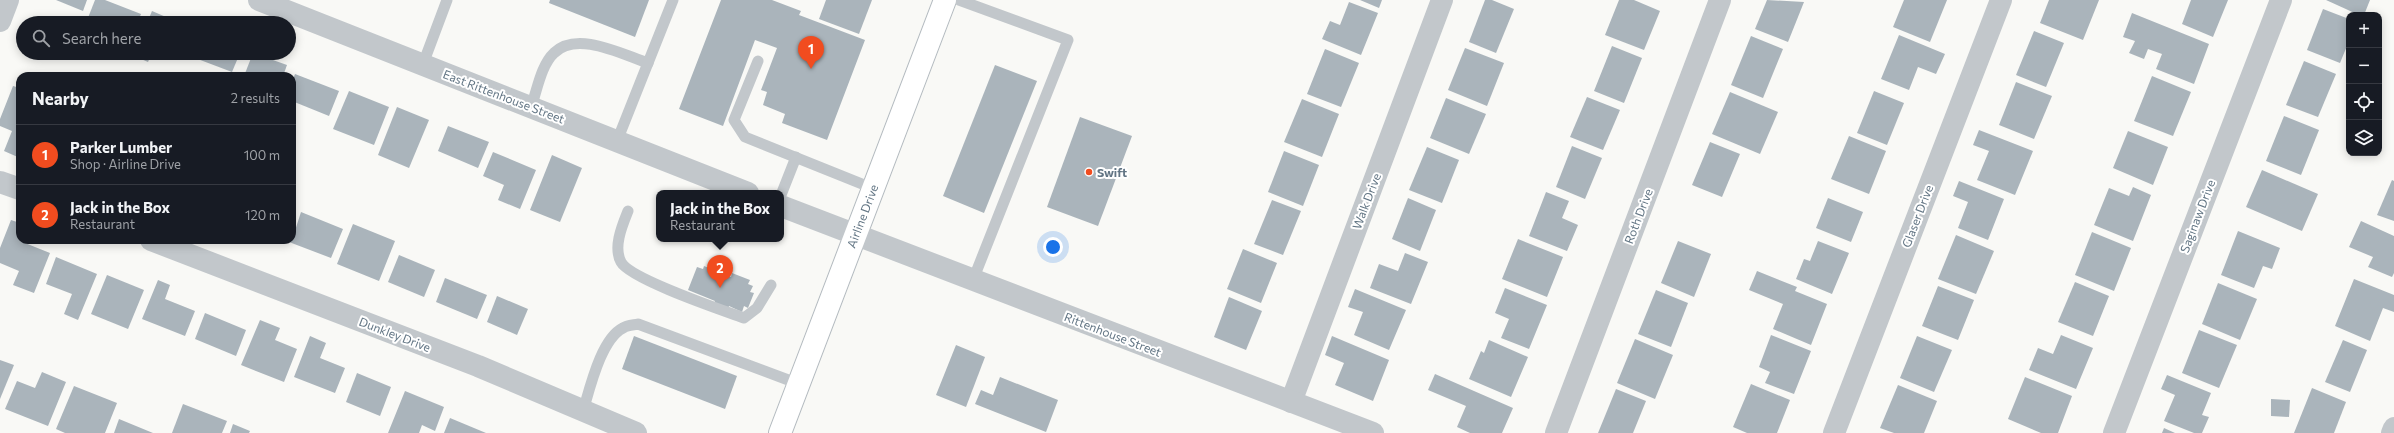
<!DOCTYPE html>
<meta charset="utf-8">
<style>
body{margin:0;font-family:Commissioner,sans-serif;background:#242831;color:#f1f3f6}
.controls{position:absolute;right:12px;top:12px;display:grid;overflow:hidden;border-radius:8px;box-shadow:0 2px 10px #0003}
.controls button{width:36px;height:36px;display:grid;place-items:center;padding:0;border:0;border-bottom:1px solid #363941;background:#171b24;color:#f1f3f6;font:20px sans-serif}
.you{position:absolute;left:1053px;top:247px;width:14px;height:14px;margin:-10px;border:3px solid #fff;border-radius:50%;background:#1a73e8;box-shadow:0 0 0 6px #1a73e833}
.badge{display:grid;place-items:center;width:26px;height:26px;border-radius:50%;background:#f14c1f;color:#fff;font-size:13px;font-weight:700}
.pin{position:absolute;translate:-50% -33px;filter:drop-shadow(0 1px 2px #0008)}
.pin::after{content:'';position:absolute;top:21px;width:14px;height:12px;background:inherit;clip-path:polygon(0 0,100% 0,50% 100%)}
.popup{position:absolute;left:656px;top:190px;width:128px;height:52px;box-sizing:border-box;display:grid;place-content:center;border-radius:8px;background:#171b24;filter:drop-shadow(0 1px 3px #0005);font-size:13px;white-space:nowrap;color:#9ea1a6}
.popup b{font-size:15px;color:#f1f3f6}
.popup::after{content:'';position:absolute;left:50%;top:100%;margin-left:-8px;border:8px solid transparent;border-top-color:#171b24}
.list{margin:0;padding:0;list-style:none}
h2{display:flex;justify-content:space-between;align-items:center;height:52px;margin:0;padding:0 16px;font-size:17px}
h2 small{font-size:13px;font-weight:400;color:#9ea1a6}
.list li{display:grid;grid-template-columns:26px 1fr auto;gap:12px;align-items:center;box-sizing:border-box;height:60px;padding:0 16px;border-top:1px solid #363941}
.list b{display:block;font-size:15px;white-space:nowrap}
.list p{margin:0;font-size:13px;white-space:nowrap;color:#9ea1a6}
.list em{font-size:13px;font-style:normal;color:#9ea1a6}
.icon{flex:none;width:22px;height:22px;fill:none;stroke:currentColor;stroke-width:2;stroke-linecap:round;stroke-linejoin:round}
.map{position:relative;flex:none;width:2394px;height:433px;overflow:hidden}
.search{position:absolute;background:#171b24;box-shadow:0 2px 10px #0003;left:16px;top:16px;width:280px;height:44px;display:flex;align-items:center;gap:10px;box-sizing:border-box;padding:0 14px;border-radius:22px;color:#9ea1a6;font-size:15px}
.panel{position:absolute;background:#171b24;box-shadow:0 2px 10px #0003;left:16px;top:72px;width:280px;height:172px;border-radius:12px}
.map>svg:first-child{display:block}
.building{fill:#aab4bb}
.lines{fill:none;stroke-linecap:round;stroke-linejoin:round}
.secondary-casing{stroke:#b4bbc0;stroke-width:24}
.service{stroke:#c2c7cb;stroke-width:11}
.minor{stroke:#c2c7cb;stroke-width:22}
.tertiary{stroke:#c2c7cb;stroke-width:22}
.secondary{stroke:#fff;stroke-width:22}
.poi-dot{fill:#f14c1f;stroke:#fff;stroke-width:1.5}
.labels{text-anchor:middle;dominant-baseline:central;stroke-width:4;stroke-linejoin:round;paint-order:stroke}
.street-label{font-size:12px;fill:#627584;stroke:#fff}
.poi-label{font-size:12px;font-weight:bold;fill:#627584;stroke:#fff;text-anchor:start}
</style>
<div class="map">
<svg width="2394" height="433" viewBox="0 0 2394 433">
<rect width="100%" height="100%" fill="#f9f9f6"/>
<g class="building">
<polygon points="56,0 87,0 83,11"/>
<polygon points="95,0 105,0 141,14 137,23 86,23"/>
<polygon points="550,0 649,0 635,37 549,3"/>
<polygon points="721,0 772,0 801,11 799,15 865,40 827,140 782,123 785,114 763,105 767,92 761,90 777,48 755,40 723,126 679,109"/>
<polygon points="826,0 872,0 859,34 819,19"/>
<polygon points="1360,0 1382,0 1379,8"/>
<polygon points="1485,0 1492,0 1514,9 1496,53 1469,42"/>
<polygon points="1619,0 1634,0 1660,11 1644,50 1605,35"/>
<polygon points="1767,0 1804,2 1788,42 1755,29"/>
<polygon points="1904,0 1947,0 1930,42 1893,27"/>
<polygon points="2049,0 2099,0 2083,40 2040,23"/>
<polygon points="2191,0 2228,0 2213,37 2182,24"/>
<polygon points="2326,0 2370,0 2364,15 2359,15"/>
<polygon points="1349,2 1378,13 1361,55 1322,39 1330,21 1340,25"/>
<polygon points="2323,9 2349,19 2349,41 2340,63 2307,50"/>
<polygon points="152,11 180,23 147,23"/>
<polygon points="2132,13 2209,44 2194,84 2156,69 2162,54 2148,49 2144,59 2129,53 2135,41 2123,37"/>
<polygon points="2034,31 2064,43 2046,87 2016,75"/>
<polygon points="1899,35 1945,54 1936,74 1918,67 1909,90 1881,79"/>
<polygon points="1751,36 1783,49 1763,98 1731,85"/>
<polygon points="1612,46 1642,58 1624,103 1594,91"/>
<polygon points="1465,48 1504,63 1487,106 1448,90"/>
<polygon points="1325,49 1359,63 1341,107 1307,94"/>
<polygon points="135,53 152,53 148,62 134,56"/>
<polygon points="197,53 240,53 232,72 195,58"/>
<polygon points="253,53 287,65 283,76 244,76"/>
<polygon points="2304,61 2336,74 2318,117 2286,105"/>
<polygon points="995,65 1037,81 984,213 943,196"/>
<polygon points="295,74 339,91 329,116 292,101 292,82"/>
<polygon points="2152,76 2191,92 2173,136 2134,121"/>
<polygon points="2016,82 2052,96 2034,139 1999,125"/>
<polygon points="13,86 20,88 20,158 4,151 12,131 0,126 0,119"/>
<polygon points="349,91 389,107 374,145 333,129"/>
<polygon points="1874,91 1904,103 1887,145 1857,133"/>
<polygon points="1730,92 1778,112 1760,154 1712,134"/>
<polygon points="1587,97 1620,110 1603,150 1570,137"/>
<polygon points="1446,98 1486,114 1469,154 1430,138"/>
<polygon points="1302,99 1339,114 1322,157 1284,142"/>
<polygon points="397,107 429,120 409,168 378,155"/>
<polygon points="2284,116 2319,130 2301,175 2266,161"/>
<polygon points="1080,117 1132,136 1098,226 1047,207"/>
<polygon points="448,126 489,142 478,168 438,151"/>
<polygon points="1979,130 2033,151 2015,195 1977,180 1989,151 1973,145"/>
<polygon points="2128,131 2168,147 2153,185 2113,168"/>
<polygon points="1849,136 1886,151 1869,194 1831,179"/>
<polygon points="1710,142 1740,154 1722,197 1692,185"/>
<polygon points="1572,146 1602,158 1585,199 1556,187"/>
<polygon points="1427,147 1459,160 1442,203 1409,190"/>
<polygon points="1284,151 1319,165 1303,206 1268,192"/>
<polygon points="493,152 536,170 520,209 498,200 504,185 483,176"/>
<polygon points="552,155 582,168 560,222 530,210"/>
<polygon points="2262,170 2318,194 2302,231 2246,207"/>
<polygon points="2392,180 2394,181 2394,221 2377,215"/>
<polygon points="1959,181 2004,199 1988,240 1958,228 1968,202 1953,196"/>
<polygon points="2133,187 2151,195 2133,241 2094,225 2109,188 2129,196"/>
<polygon points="1546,192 1569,201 1562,218 1578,225 1567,251 1529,236"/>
<polygon points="1408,198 1436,210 1420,251 1392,239"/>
<polygon points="1828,198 1863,212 1851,242 1816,228"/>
<polygon points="1272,200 1301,211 1283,255 1254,244"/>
<polygon points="301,212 343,229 331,258 289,242 292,240"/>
<polygon points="11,220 20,223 20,240 26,240 25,243 50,253 34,293 13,285 19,271 0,263 0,248"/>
<polygon points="2361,221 2394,236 2394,273 2392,277 2368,267 2373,257 2349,247"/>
<polygon points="353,224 395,241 379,281 337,264"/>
<polygon points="2238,231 2280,248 2272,269 2263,266 2254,288 2221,275"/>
<polygon points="2092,232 2131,248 2114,291 2075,275"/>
<polygon points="1956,235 1994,251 1976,294 1938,279"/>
<polygon points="1518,239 1563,257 1547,297 1502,279"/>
<polygon points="1678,241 1711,254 1694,297 1661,283"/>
<polygon points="1818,241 1849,253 1832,294 1796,279 1804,259 1810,261"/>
<polygon points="1243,249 1277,263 1261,303 1227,289"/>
<polygon points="1405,253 1428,262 1411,304 1370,288 1379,264 1398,271"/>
<polygon points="399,255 435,270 424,297 388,282"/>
<polygon points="56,257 97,274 78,320 64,314 72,294 46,284"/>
<polygon points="704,266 731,277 732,273 750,280 748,284 753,286 750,292 754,293 748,308 744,306 742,312 729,306 727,312 713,306 715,301 688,290 697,267 703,269"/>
<polygon points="1757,271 1797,287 1795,291 1827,304 1811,345 1773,329 1783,304 1749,290"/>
<polygon points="107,275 144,290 128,329 91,314"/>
<polygon points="445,278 487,295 477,319 436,302"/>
<polygon points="2354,279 2394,295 2394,312 2383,308 2370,341 2335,326"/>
<polygon points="158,280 170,285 165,299 195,311 185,336 142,319"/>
<polygon points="2075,282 2109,296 2093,336 2058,322"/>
<polygon points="2218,283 2257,299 2240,340 2202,324"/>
<polygon points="1938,286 1974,300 1958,340 1922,326"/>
<polygon points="1505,288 1547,305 1529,349 1501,338 1509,319 1495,313"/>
<polygon points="1355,289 1406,310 1389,350 1354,335 1363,312 1348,307"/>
<polygon points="1656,290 1688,303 1671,347 1638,334"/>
<polygon points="497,296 528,309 517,335 487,322"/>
<polygon points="1229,297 1262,311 1246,350 1214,337"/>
<polygon points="205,313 246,330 236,356 195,339"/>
<polygon points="260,320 280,328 275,340 297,349 284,382 241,365"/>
<polygon points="2199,330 2237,345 2219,388 2182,373"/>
<polygon points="1771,335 1811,351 1794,394 1765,383 1770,372 1759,367"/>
<polygon points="2061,335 2093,348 2076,389 2029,370 2038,348 2053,354"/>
<polygon points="310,336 326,343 320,358 345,368 335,393 294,377"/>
<polygon points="634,336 737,376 725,409 622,369"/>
<polygon points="1332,336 1389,360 1373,401 1335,385 1344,363 1325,355"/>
<polygon points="1917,336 1952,350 1934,392 1900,378"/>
<polygon points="1635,339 1673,355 1655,399 1617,383"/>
<polygon points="1489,340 1528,357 1511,397 1469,379 1481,351 1484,353"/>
<polygon points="2343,340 2367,350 2350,392 2325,382"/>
<polygon points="956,345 985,357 966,407 936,395"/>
<polygon points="0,360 14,365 0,399"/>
<polygon points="42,372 66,382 48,426 5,409 17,381 35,388"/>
<polygon points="357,373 391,387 380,416 346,402"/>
<polygon points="1435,374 1513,408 1502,433 1470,433 1457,427 1466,406 1428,390"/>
<polygon points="2167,375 2211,393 2202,415 2209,417 2202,433 2194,433 2164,421 2175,395 2161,389"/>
<polygon points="1000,377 1058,400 1046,432 975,404 981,390 993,395"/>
<polygon points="2025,377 2072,396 2058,433 2041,433 2008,419"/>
<polygon points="1751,384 1790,400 1777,433 1747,433 1733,427"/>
<polygon points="1898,385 1937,401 1924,433 1894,433 1880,428"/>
<polygon points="74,386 117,403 105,433 65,433 56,429"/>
<polygon points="2312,388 2346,402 2334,433 2294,433"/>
<polygon points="1616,389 1646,401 1633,433 1598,433"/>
<polygon points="405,391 444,407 435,431 422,425 419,433 388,433"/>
<polygon points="2271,399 2290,400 2289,417 2271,416"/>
<polygon points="183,404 227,421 222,433 172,433"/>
<polygon points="450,418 486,433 444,433"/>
<polygon points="119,419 153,433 114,433"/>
<polygon points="233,424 250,431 249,433 230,433"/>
<polygon points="2164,428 2175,433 2162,433"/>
</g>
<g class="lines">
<g class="secondary-casing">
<polyline id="secondary" points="780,433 945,0"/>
</g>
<g class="service">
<polyline points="959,0 1068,40 973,280"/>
<polyline points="758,61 734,120 745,137 872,188"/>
<polyline points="423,64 447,0"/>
<path d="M 531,107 C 537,91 541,65 554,53 C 577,30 623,55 648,63"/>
<polyline points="617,141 673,0"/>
<polyline points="781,195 796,157"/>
<path d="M 628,211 C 622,226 613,247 621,262 C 630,279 722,310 744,318 L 757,308 L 771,285"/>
<path d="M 583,411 C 590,388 601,339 623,328 C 627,325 634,325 638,324 L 799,384"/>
</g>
<g class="minor">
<polyline points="0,21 8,0"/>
<polyline points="0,182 20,189"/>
<polyline points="151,240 478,366 636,433"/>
<polyline points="1291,402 1442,0"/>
<polyline points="1556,433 1720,0"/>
<polyline points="1834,433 2001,0"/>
<polyline points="2114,433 2281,0"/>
<polyline points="2392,433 2394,428"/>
</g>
<g class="tertiary">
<polyline points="259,0 748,193"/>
<polyline points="781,206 1373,433"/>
</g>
<use href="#secondary" class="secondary"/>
</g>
<circle class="poi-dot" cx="1089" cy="172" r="4"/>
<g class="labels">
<g class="street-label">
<text transform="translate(504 96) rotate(21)">East Rittenhouse Street</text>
<text transform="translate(1366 201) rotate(-69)">Walk Drive</text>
<text transform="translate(862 216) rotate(-69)">Airline Drive</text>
<text transform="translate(1638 216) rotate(-69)">Roth Drive</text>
<text transform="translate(1917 216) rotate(-69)">Glaser Drive</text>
<text transform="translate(2197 216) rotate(-69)">Saginaw Drive</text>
<text transform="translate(395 334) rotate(21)">Dunkley Drive</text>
<text transform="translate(1113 334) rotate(21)">Rittenhouse Street</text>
</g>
<g class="poi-label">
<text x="1097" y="172">Swift</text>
</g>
</g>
</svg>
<div class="controls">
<button>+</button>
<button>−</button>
<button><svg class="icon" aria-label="locate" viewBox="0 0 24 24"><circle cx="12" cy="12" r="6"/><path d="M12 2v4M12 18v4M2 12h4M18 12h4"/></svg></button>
<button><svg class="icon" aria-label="layers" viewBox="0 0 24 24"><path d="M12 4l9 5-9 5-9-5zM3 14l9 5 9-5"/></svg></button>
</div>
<div class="you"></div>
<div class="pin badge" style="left:811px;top:69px">1</div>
<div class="pin badge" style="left:720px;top:288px">2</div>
<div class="popup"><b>Jack in the Box</b>Restaurant</div>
<div class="search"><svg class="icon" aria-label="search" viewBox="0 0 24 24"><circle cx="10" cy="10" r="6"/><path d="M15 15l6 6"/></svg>Search here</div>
<section class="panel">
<h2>Nearby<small>2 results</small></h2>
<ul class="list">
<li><span class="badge">1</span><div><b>Parker Lumber</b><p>Shop · Airline Drive</p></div><em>100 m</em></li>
<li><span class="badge">2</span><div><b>Jack in the Box</b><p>Restaurant</p></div><em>120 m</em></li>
</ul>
</section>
</div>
